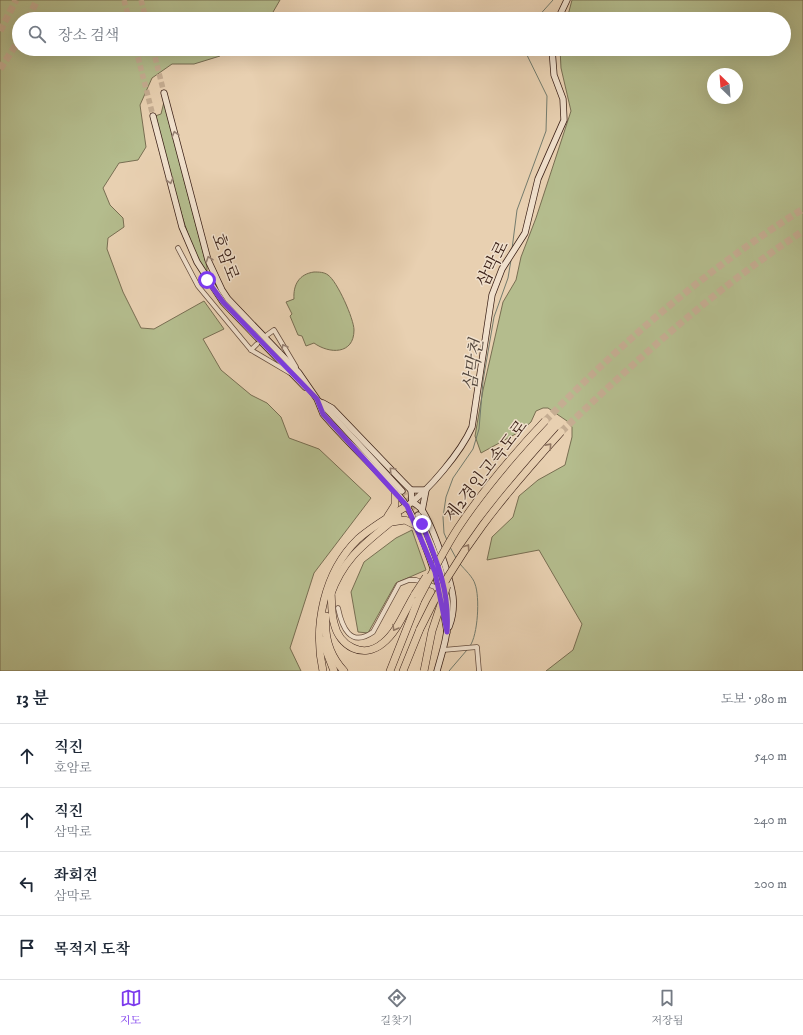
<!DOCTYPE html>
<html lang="ko">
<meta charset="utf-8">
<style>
body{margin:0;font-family:"IM FELL DW Pica","Noto Serif KR",serif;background:#f2f2f3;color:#1f2937}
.compass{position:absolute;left:707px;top:68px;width:36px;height:36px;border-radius:50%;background:#fff;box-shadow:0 4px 16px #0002;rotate:335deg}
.stop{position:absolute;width:12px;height:12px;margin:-9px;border:3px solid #7c3aed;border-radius:50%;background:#fff}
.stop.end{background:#7c3aed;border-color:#fff;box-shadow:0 1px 4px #0008}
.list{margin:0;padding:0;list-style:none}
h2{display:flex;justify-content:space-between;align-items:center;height:52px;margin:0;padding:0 16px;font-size:17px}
h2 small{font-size:13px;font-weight:400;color:#747a83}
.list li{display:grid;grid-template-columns:26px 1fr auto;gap:12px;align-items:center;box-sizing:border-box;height:64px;padding:0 16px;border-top:1px solid #e0e1e3}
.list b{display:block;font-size:15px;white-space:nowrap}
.list p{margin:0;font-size:13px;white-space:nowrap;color:#747a83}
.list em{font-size:13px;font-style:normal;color:#747a83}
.icon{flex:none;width:22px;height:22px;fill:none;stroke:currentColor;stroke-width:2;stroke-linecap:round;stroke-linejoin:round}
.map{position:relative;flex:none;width:803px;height:671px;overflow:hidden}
.search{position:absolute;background:#fff;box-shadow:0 4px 16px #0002;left:12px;right:12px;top:12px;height:44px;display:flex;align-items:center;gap:10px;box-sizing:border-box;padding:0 14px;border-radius:22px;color:#747a83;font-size:15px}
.sheet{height:308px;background:#fff}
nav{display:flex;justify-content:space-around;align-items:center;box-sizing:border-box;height:56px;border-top:1px solid #e0e1e3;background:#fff;font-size:11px;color:#747a83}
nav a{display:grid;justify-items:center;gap:2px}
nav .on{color:#7c3aed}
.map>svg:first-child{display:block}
.green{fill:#b4bc8d;stroke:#786e52;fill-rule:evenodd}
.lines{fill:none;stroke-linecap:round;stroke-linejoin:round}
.stream{stroke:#737b6d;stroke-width:1}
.secondary-tunnel{stroke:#c5ad92;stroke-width:5.5;stroke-dasharray:5.5 3;stroke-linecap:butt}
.highway-tunnel{stroke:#c5ad92;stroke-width:7;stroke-dasharray:7 3.5;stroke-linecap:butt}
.street-casing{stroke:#664d3e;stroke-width:5.5}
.secondary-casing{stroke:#3b2118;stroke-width:7}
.highway-casing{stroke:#3b2118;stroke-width:8}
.street{stroke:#f0e0cc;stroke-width:4}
.secondary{stroke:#f0e0cc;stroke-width:5.5}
.highway{stroke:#e8d0b1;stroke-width:7}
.highway-bridge-casing{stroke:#3b2118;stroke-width:8;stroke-linecap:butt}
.highway-bridge{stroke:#e8d0b1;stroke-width:7}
.oneway{stroke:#968072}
.oneway2{stroke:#927864}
.route{stroke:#7c3aed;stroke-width:5}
.labels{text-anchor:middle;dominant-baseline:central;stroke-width:3;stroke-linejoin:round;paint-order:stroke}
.street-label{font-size:17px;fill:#3b2118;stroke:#f0e0cc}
.water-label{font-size:18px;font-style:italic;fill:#52463c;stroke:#f0e0cc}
</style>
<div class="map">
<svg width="803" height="671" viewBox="0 0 803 671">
<rect width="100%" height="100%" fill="#e8d0b1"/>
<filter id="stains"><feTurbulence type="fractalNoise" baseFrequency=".005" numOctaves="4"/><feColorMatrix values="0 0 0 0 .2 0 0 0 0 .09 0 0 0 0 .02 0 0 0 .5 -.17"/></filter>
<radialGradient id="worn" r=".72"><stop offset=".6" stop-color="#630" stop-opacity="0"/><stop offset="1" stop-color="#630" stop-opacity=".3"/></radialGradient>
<g class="green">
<polygon points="0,0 280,0 269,19 19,19 19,49 226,49 220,56 194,64 172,64 152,78 140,105 146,147 138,160 119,163 103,188 110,205 123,218 124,227 108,238 107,249 123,292 141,328 154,329 204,301 224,329 203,339 221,370 251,395 267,403 281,417 289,438 319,449 371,498 314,573 290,648 301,671 0,671"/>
<path d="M 572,0 L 803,0 L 803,671 L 546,671 L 573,650 L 582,624 L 539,550 L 487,560 L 492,537 L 513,517 L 519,496 L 538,480 L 565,465 L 572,437 L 572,427 L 567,421 L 548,408 L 543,408 L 536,411 L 531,422 L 521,431 L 481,453 L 475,436 L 483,390 L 503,302 L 516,280 L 521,257 L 536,218 L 571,111 L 561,68 L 560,49 L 784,49 L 784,19 L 567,19 ZM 713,74 L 737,74 L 737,98 L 713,98 Z"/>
<path d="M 164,102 L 207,267 L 207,271 C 191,266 161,138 155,116 L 161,114 Z"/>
<path d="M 314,272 C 319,272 324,272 328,275 C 337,281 354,319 354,330 C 354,355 329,354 314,343 L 306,346 L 302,336 L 298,335 L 290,316 L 292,314 L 286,302 L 294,299 C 293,285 299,274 314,272 Z"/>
<polygon points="412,530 426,570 396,583 368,633 358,632 351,592 364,562 396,538"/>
</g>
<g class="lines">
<g class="stream">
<polyline points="536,19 553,0"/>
<polyline points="512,249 517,210 546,131 547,96 524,49"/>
<polyline points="447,540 444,533 443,517 446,497 453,478 473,449 479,429 483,381 494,317 508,278 511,260"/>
<polyline points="450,547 456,558"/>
<path d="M 460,564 C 465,570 473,577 475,584 C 480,597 478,635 470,646"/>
<polyline points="449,671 467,650"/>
</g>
<g class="secondary-tunnel">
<polyline points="124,0 129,19"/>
<polyline points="141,0 146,19"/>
<polyline points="136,49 153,116"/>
<polyline points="153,49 164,93"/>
<polyline points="402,491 418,515"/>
</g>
<g class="highway-tunnel">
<polyline points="28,19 37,0"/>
<polyline points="0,31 16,0"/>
<polyline points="0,69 19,40"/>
<path d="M 545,421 C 623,341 708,268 803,209"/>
<path d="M 561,432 C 637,359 715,289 803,231"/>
</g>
<g class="street-casing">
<g id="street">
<polyline points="178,248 198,286 251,350 290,373"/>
<polyline points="267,335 274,330 296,367"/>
<polyline points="251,350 257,344"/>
<path d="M 338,608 C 342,627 350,648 373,632 L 399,584 L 409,580 L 416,580 L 435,587 L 439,594"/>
<polyline points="443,650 477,647 479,671"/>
</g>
</g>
<g class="secondary-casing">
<g id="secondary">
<polyline points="558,19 567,0"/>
<path d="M 164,93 L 208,260 L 222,290 L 228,299 L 299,373 L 317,399 L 323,414 C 348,444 381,472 404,502 C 417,520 435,570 440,593"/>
<polyline points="153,116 182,227 197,262 223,302 305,387"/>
<polyline points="320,402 402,491"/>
<polyline points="323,403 332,408 403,482 411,490 412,502"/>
<polyline points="411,490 426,490 422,511"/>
<path d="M 412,502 C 416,504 419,506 422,510 C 433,527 450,576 453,597 C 454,607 453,617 449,627"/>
<path d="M 407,506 C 429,490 461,452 472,427 L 492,295 L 502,269 L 525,233 L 538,179 L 564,120 L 563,99 L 554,75 L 552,49"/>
<path d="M 418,515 C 433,545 449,583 448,617 C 448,635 442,653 437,671"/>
<polyline points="442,603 447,632"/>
</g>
</g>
<g class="highway-casing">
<g id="highway">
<polyline points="388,516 395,505 395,493"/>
<polyline points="392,522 405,520 415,525"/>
<path d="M 331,592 C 332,603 331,613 334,623 C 339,646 363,660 383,643 C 398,631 405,610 415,594"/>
<path d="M 330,596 C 344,556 367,542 398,516"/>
<path d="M 326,616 C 324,637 330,656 344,671"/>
<polyline points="322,640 334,671"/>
<path d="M 323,671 C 313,626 324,572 358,539 C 373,526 390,516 407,506"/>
<polyline points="390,671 418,600"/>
<polyline points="403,671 420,629"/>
</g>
</g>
<use href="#street" class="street"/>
<use href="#secondary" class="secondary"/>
<use href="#highway" class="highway"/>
<g class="highway-bridge-casing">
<g id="highway-bridge">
<polyline points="415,594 426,577"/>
<path d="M 418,600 C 431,576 443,551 458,528 C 484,489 514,454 545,421"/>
<path d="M 420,629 C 456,552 504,495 561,432"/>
<polyline points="424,671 432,631 447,586"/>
</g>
</g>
<use href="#highway-bridge" class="highway-bridge"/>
</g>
<defs><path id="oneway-chevron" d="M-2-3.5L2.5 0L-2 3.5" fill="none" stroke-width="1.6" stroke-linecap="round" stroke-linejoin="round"/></defs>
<g class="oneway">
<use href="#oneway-chevron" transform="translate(175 134) rotate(-105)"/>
<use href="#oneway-chevron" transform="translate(170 181) rotate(75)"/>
<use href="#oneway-chevron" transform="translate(209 259) rotate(-109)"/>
<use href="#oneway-chevron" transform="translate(284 347) rotate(-120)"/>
<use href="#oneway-chevron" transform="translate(392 470) rotate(-134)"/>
</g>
<g class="oneway2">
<use href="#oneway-chevron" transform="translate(549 446) rotate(-48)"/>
<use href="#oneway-chevron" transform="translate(467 547) rotate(-56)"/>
<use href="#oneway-chevron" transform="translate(395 628) rotate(120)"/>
</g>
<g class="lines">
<path class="route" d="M 207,280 L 223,302 L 317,399 L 323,414 L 407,506 L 435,572 L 447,632 C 450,591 437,561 422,524"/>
</g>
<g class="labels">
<g class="street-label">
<text transform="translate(225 257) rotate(70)">호암로</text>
<text transform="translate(493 264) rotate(-63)">삼막로</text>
<text transform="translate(486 471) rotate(-52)">제2경인고속도로</text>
</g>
<g class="water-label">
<text transform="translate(474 365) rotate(-82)">삼막천</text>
</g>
</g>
<rect width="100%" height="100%" filter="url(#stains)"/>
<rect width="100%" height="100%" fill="url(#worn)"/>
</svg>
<svg class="compass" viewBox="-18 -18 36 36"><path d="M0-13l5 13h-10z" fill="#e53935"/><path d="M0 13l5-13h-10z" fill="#747a83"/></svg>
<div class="stop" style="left:207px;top:280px"></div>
<div class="stop end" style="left:422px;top:524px"></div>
<div class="search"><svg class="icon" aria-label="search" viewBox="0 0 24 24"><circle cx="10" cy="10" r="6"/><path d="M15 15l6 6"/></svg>장소 검색</div>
</div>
<section class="sheet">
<h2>13 분<small>도보 · 980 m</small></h2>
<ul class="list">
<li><svg class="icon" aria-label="ahead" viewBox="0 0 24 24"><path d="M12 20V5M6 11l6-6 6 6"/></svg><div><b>직진</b><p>호암로</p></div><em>540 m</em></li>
<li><svg class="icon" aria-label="ahead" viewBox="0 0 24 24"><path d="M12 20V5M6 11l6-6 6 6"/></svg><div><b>직진</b><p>삼막로</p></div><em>240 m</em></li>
<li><svg class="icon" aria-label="left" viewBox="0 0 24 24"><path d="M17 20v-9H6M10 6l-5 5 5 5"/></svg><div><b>좌회전</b><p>삼막로</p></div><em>200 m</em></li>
<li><svg class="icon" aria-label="arrive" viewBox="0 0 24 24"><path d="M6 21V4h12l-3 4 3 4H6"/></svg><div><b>목적지 도착</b></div></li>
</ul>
</section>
<nav>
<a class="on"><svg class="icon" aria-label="map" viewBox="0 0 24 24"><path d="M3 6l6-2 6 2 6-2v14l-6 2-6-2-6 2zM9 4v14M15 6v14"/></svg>지도</a>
<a><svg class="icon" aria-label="directions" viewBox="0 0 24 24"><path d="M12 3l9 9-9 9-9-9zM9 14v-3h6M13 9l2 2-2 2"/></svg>길찾기</a>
<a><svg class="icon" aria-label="saved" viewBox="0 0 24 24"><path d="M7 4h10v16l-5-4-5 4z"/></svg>저장됨</a>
</nav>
